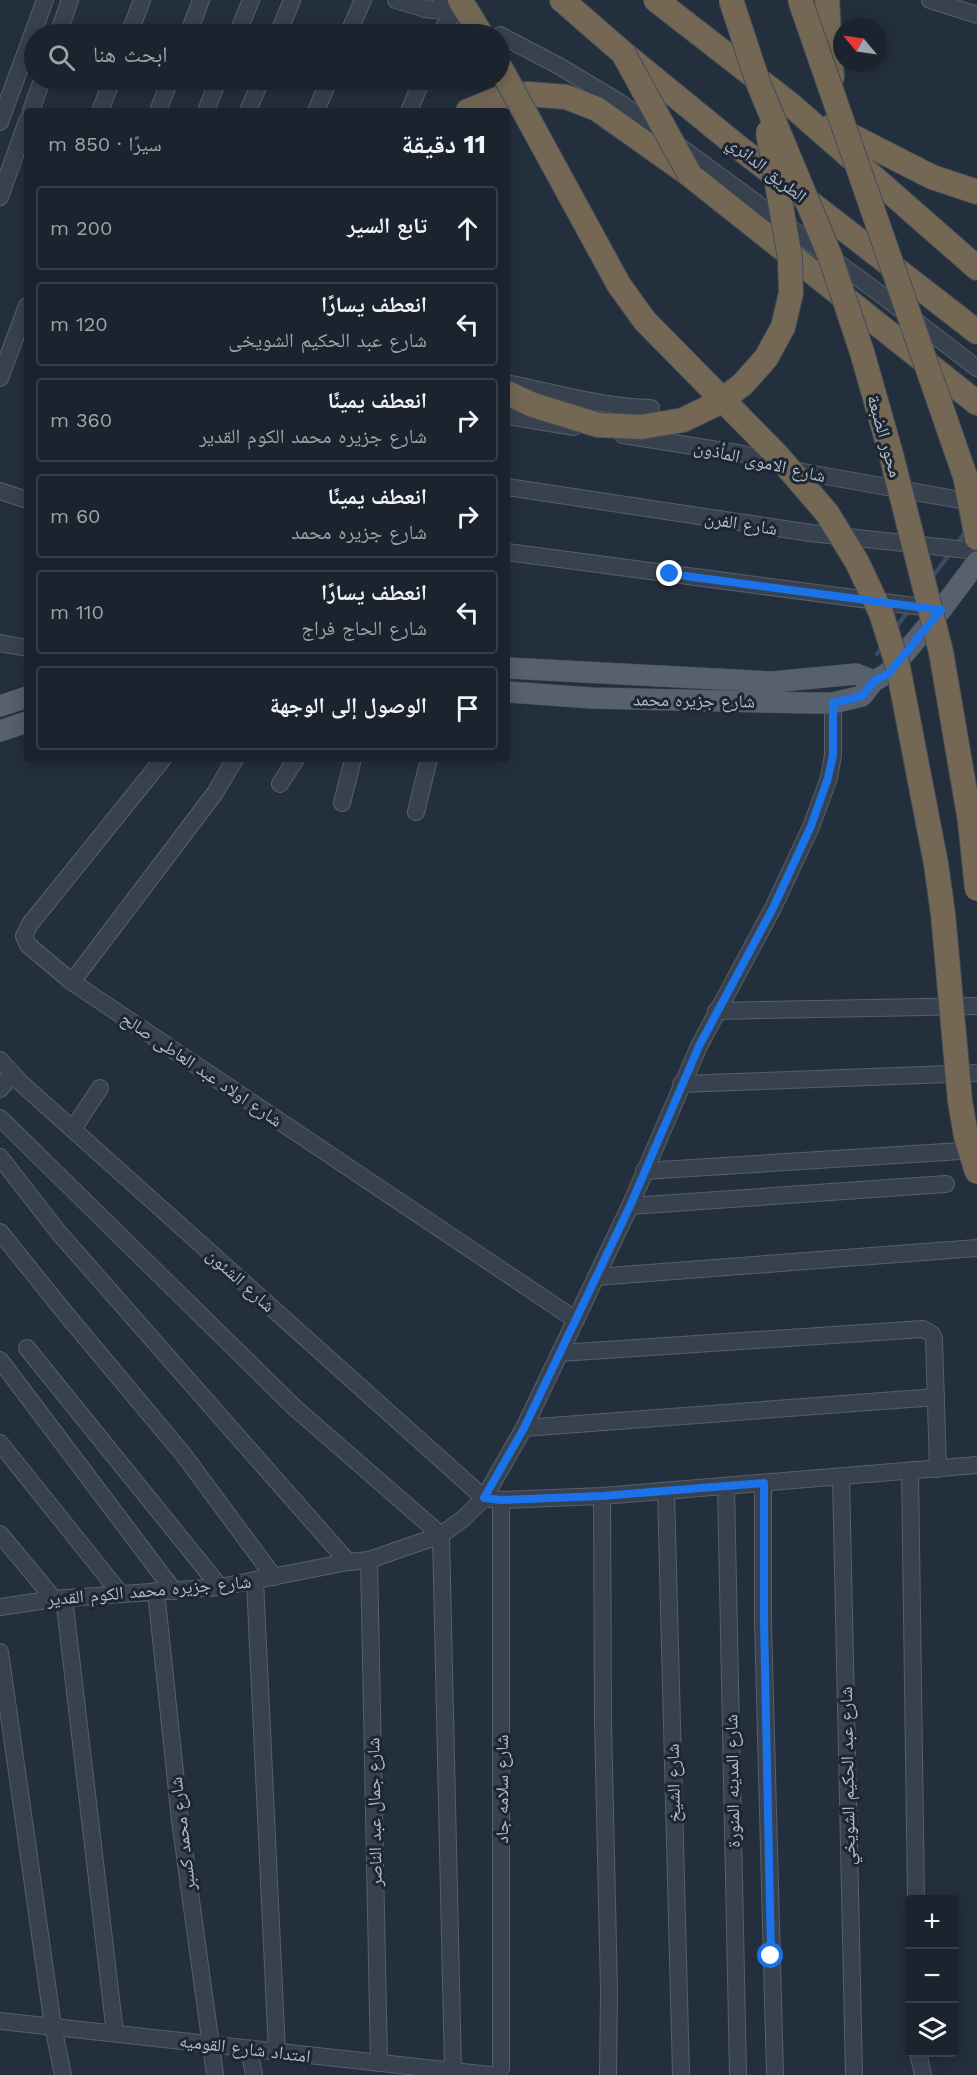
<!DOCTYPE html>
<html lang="ar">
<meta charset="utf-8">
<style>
body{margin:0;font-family:"Work Sans","Noto Naskh Arabic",sans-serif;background:#242b36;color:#f1f3f6;direction:rtl}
.controls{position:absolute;right:18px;bottom:18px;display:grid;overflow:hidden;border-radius:6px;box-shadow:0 3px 15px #0003}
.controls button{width:54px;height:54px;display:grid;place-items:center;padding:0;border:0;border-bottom:2px solid #39404a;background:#1b232e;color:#f1f3f6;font:30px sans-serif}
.compass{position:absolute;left:833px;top:18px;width:54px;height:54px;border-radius:50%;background:#1b232e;box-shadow:0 3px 15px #0003;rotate:299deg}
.stop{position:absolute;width:18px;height:18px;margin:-14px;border:4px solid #1a73e8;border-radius:50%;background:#fff}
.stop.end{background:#1a73e8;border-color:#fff;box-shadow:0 2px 6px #0008}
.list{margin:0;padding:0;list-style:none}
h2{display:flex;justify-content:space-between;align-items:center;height:78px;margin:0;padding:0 24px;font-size:26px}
h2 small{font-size:20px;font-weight:400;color:#a0a4aa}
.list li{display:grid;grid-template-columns:39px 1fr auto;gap:18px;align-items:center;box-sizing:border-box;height:84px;margin:0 12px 12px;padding:0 12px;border:2px solid #39404a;border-radius:6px}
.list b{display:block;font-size:22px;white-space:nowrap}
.list p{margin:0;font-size:20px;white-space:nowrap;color:#a0a4aa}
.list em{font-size:20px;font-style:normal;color:#a0a4aa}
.icon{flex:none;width:33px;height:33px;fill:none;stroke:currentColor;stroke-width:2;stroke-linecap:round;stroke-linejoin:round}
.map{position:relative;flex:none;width:977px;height:2075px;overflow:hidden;direction:ltr}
.search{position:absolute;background:#1b232e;box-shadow:0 3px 15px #0003;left:24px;top:24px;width:486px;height:66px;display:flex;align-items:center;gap:15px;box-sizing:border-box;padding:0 21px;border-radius:33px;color:#a0a4aa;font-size:22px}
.panel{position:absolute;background:#1b232e;box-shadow:0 3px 15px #0003;left:24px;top:108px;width:486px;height:654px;border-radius:6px;direction:rtl}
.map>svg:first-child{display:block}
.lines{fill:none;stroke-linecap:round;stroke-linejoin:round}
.stream{stroke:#394c67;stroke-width:4.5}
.minor-casing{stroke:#565f6c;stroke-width:18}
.major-casing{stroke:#414a57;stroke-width:22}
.highway-casing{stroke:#434c59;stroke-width:26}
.minor{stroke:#38414e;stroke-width:16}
.major{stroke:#56606e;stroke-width:21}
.highway{stroke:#746855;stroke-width:24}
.highway-bridge-casing{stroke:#434c59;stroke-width:26;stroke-linecap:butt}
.highway-bridge{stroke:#746855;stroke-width:24}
.route{stroke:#1a73e8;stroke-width:8}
.labels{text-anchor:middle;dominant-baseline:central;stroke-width:6;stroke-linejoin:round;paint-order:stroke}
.street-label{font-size:18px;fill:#b4bcc9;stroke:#1d2633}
</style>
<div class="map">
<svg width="977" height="2075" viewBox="0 0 977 2075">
<rect width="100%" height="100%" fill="#242f3e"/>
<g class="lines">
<g class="stream">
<polyline points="956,545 967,530"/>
<polyline points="931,579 951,552"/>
<polyline points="894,630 909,610"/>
<polyline points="877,654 882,647"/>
</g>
<g class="minor-casing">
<g id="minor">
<polyline points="396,0 425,9 453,12"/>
<polyline points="441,0 453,12 472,21"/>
<polyline points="930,0 977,15"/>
<polyline points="58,34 70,0"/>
<polyline points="129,34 142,0"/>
<polyline points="188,34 201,0"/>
<polyline points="237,34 251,0"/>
<polyline points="278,34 292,0"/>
<polyline points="348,34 363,0"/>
<polyline points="440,34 453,12"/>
<polyline points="500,35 559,66 619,102 879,293 977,368"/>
<polyline points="31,111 42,80"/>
<polyline points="100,111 112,80"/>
<polyline points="158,111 170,80"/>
<polyline points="206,111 218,80"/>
<polyline points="248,111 261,80"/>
<polyline points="316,111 329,80"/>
<polyline points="409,111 422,80"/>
<polyline points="0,122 45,0"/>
<polyline points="0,197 27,121"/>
<polyline points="0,378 27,306"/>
<path d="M 507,383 C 555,393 602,407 651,408"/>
<polyline points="507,416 574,427"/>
<polyline points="623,435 743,454 803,472 977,503"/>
<polyline points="507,487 811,533 977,551"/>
<polyline points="0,491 27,500"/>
<polyline points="507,552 937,609"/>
<polyline points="0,643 27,648"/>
<polyline points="163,759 30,924 24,936 28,945 72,982 576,1320"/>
<polyline points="280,784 296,759"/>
<polyline points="342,803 353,759"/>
<polyline points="416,812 429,759"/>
<polyline points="72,982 215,793 235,759"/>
<polyline points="716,1011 977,1006"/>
<polyline points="0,1060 21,1083 484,1498 501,1500 602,1496 977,1465"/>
<polyline points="681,1084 977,1073"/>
<polyline points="0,1089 13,1074"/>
<polyline points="0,1118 295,1408 441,1535 453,2071"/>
<polyline points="73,1129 100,1088"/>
<polyline points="0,1157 59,1233 348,1562"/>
<polyline points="644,1171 977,1150"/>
<polyline points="630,1206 946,1184"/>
<polyline points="0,1232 66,1314 183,1454 274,1577"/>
<polyline points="596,1277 977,1248"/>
<polyline points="27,1348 220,1587"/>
<polyline points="560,1353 923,1329 932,1334 934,1339 938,1469"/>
<polyline points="0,1360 174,1591"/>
<polyline points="524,1428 936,1397"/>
<polyline points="0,1443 120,1593"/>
<polyline points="910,1471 916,1900"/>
<polyline points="841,1477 854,2075"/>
<polyline points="763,1483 763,1622 775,2075"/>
<polyline points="726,1486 738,2075"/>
<polyline points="666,1491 681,2075"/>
<polyline points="602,1496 603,1721 609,1992 608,2075"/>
<polyline points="0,1534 54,1599"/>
<polyline points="369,1560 379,2063"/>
<polyline points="255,1581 277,2052"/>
<polyline points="156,1591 180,1820 215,2075"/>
<polyline points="64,1598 115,2033"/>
<polyline points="0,1607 54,1599 220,1587 348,1562 369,1560 441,1535 464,1518 484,1498 524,1428 630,1206 699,1046 773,908 811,827 829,778 833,755 833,703"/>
<polyline points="0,1652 53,2026 63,2075"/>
<polyline points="0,2021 490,2075"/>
<polyline points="249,2049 254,2075"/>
<polyline points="918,2052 923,2075"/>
<polyline points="497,2075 501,2068 501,1500"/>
</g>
</g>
<g class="major-casing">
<g id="major">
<polyline points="507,668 772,682 856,674 874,681"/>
<polyline points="507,692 592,698 810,703 833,703 862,696 874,681 888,673 941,610 977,562"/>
<polyline points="0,706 27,697"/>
<polyline points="0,731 27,722"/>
</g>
</g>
<g class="highway-casing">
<g id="highway">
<polyline points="562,0 623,53 737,146 977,332"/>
<polyline points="656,0 791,105 977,268"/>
<polyline points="827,0 832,77"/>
<polyline points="468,111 503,97 528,94 566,97 597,109 690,175 977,403"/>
<polyline points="832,126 932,177 977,192"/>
</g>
</g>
<use href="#minor" class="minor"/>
<use href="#major" class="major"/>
<use href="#highway" class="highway"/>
<g class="highway-bridge-casing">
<g id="highway-bridge">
<polyline points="460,0 481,34"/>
<polyline points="731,0 759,85 830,256 862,352 891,454 941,652 970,821 977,889"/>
<polyline points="800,0 965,476 977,538"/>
<polyline points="623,53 690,175"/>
<polyline points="500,67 619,285 645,321 777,455 827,513 857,562 881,613 898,667 936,864 943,914 960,1101 966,1136 977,1172"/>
<polyline points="507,393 533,405 598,425 641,427 683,420 718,403 743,384 766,358 783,327 791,293 790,258 768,132"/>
</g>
</g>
<use href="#highway-bridge" class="highway-bridge"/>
</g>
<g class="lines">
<polyline class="route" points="670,574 941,610 888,674 874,681 862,696 833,703 833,755 828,778 811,826 773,908 699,1046 630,1206 524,1428 484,1498 501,1500 602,1496 764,1483 764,1622 771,1956"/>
</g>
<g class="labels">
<g class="street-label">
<text transform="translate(767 169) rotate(38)">الطريق الدائري</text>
<text transform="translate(885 436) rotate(74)">محور الضبعة</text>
<text transform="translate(760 461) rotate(13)">شارع الاموى المأذون</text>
<text transform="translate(741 523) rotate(9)">شارع الفرن</text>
<text transform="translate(694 700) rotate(1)">شارع جزيره محمد</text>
<text transform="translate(202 1069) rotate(34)">شارع اولاد عبد العاطى صالح</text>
<text transform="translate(241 1280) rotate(42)">شارع الشئون</text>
<text transform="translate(149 1590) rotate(-5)">شارع جزيره محمد الكوم القدير</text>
<text transform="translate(847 1776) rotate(-91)">شارع عبد الحكيم الشويخي</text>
<text transform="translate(732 1781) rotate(-91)">شارع المدينه المنورة</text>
<text transform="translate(673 1783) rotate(-91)">شارع الشيخ</text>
<text transform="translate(501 1789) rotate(-90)">شارع سلامه جاد</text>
<text transform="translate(374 1812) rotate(-91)">شارع جمال عبد الناصر</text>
<text transform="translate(182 1834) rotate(-97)">شارع محمد كسبر</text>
<text transform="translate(245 2048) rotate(7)">امتداد شارع القوميه</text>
</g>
</g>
</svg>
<div class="controls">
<button>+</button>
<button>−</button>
<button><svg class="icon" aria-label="layers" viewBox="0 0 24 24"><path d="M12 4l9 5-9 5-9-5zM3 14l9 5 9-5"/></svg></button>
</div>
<svg class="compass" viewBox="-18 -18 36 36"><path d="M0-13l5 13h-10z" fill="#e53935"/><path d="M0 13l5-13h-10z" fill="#a0a4aa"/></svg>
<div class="stop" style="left:771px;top:1956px"></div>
<div class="stop end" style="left:670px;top:574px"></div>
<div class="search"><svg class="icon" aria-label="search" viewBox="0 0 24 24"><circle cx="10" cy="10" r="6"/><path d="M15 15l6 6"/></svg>ابحث هنا</div>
<section class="panel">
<h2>11 دقيقة<small>سيرًا · 850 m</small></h2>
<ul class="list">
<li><svg class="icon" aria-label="ahead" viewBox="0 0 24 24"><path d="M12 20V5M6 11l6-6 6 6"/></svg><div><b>تابع السير</b></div><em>200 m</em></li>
<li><svg class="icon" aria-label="left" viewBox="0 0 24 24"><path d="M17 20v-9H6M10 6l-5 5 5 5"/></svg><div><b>انعطف يسارًا</b><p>شارع عبد الحكيم الشويخى</p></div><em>120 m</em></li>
<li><svg class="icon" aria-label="right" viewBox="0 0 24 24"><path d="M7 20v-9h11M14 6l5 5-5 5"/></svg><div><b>انعطف يمينًا</b><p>شارع جزيره محمد الكوم القدير</p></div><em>360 m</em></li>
<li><svg class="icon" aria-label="right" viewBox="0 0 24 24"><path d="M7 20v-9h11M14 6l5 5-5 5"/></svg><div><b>انعطف يمينًا</b><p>شارع جزيره محمد</p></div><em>60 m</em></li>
<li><svg class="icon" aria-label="left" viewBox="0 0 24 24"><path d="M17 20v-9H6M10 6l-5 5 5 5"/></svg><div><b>انعطف يسارًا</b><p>شارع الحاج فراج</p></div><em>110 m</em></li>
<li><svg class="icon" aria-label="arrive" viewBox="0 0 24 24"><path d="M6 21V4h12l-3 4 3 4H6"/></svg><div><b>الوصول إلى الوجهة</b></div></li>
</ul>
</section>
</div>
